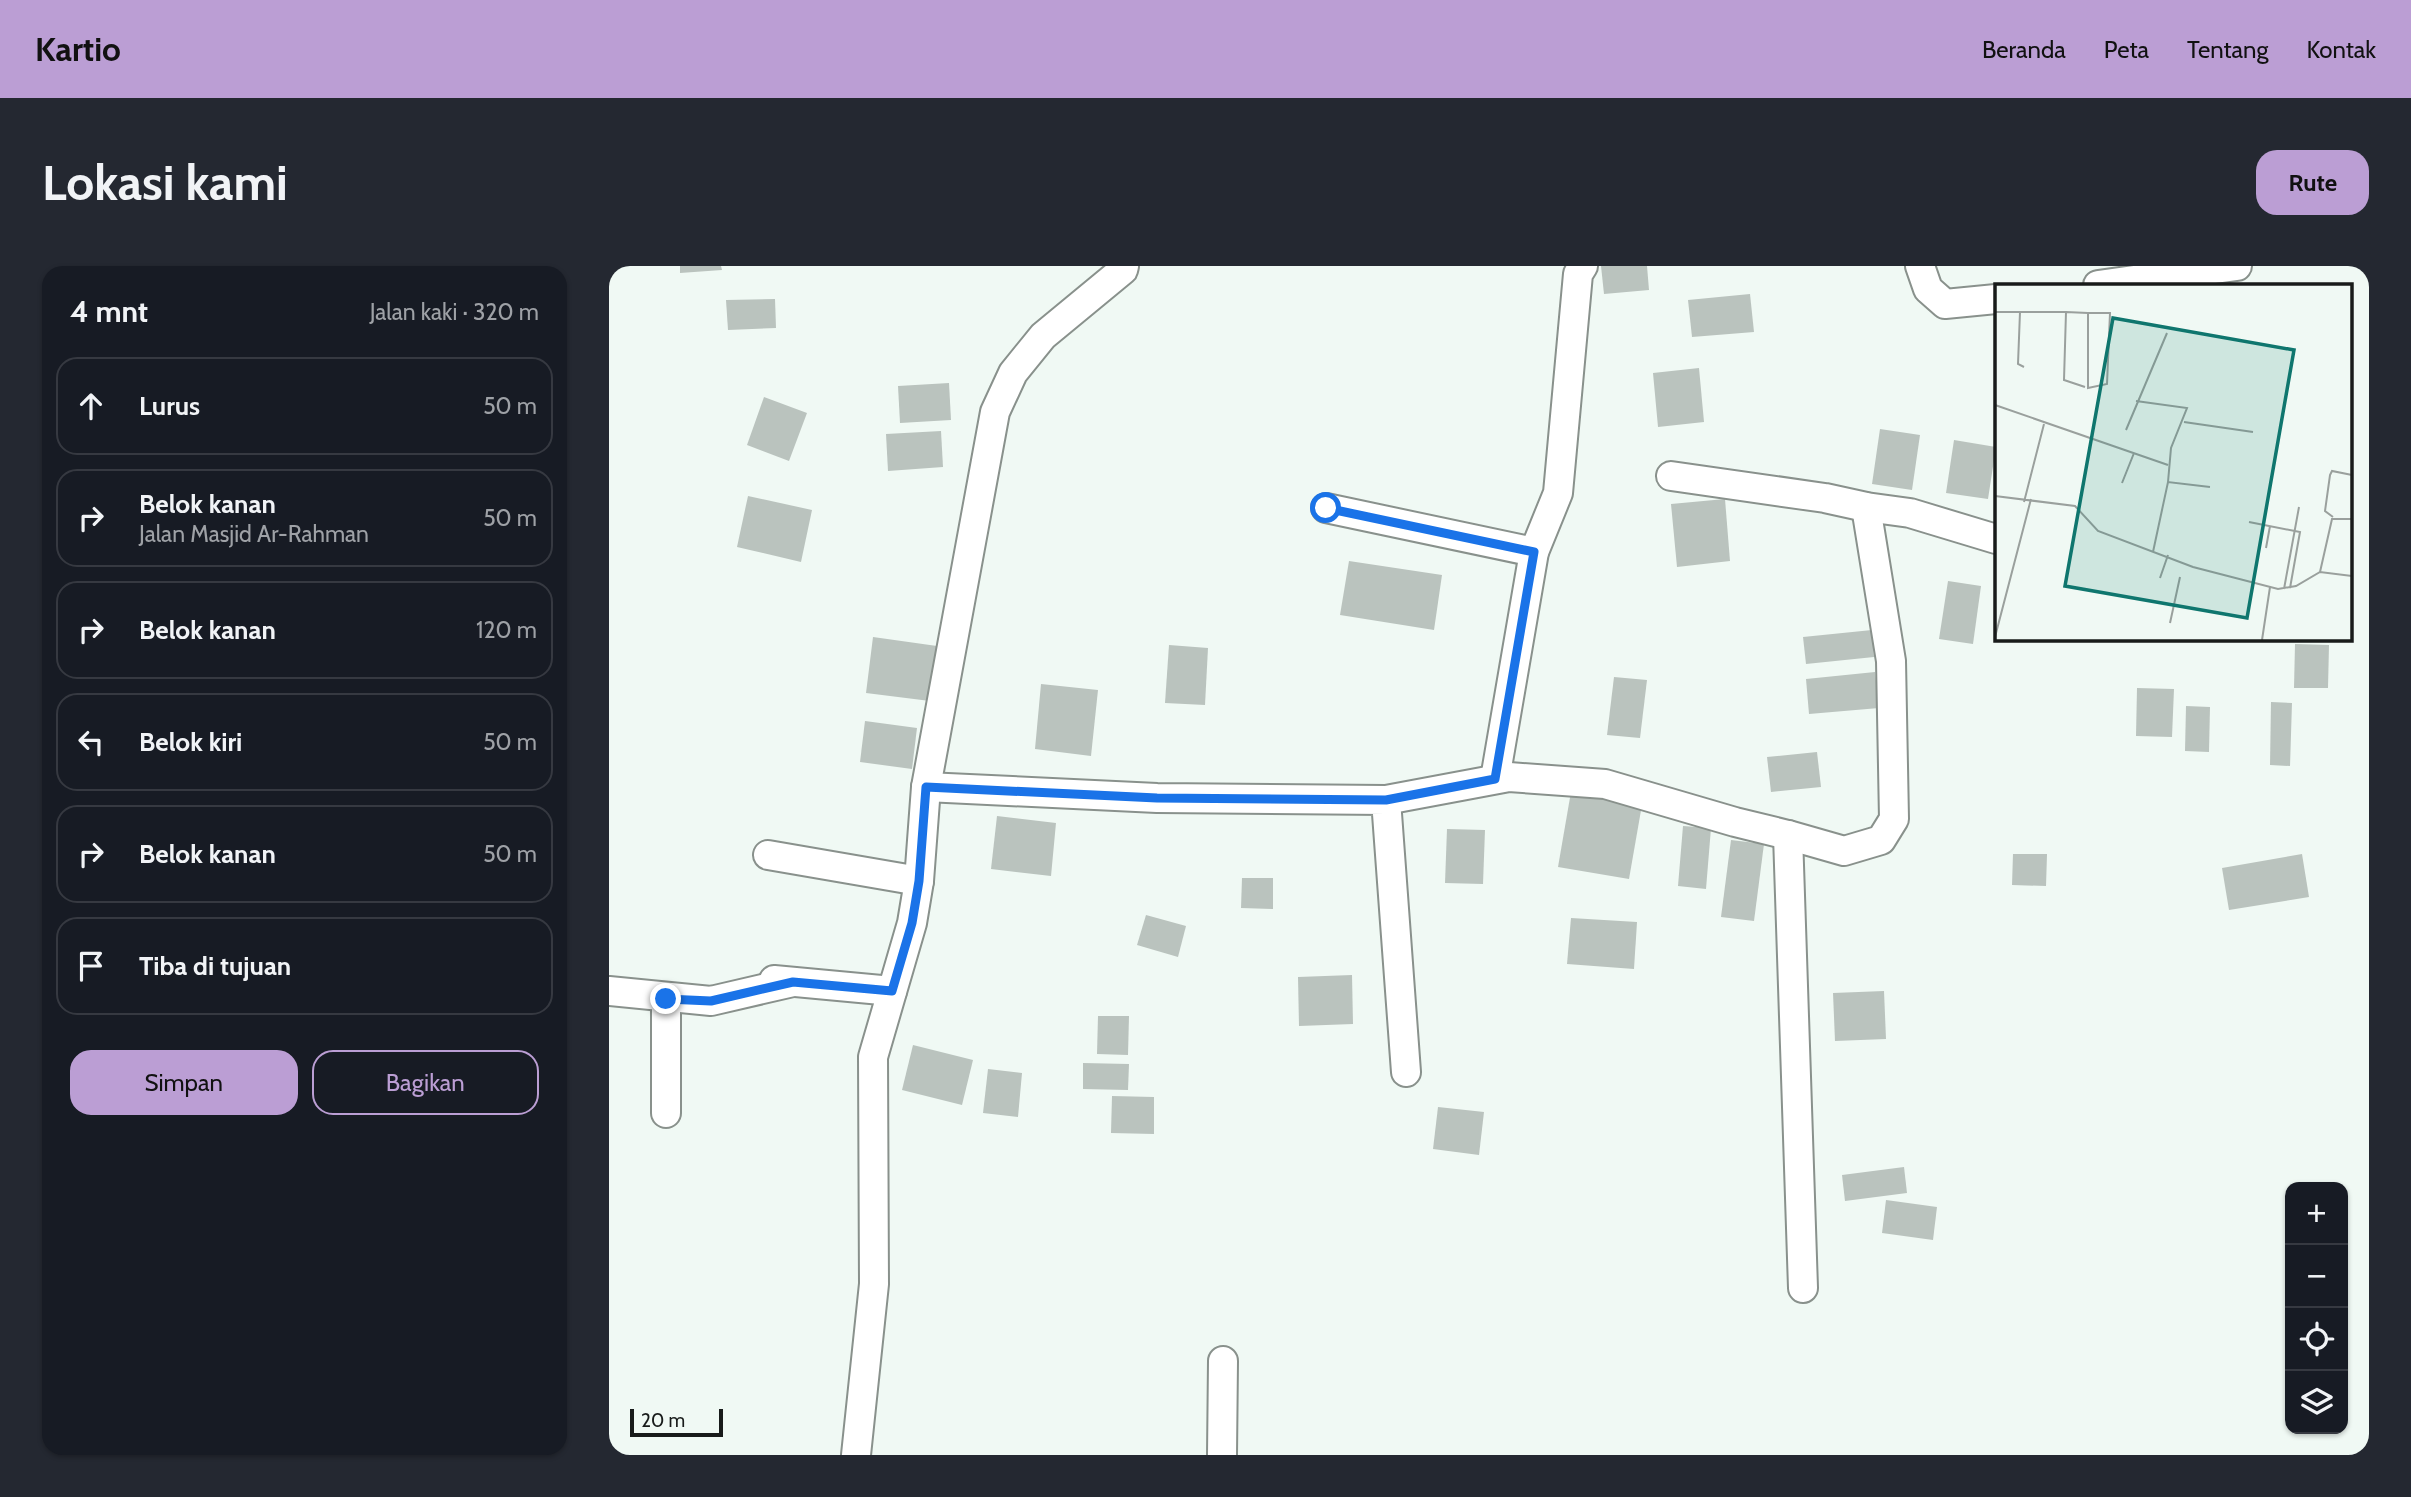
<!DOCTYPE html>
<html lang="id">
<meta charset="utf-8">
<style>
body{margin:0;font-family:Cabin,sans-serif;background:#242831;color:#f1f3f6}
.controls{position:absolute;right:21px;bottom:21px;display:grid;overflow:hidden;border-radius:14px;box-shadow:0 2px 5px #0004}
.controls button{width:63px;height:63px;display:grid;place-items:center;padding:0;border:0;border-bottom:2px solid #363941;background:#171b24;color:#f1f3f6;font:35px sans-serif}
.scale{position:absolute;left:21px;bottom:18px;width:93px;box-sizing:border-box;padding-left:7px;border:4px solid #181b1a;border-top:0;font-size:19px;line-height:24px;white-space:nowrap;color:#181b1a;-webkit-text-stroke:5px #f0f9f4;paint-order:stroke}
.stop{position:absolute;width:21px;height:21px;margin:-16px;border:5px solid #1a73e8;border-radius:50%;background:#fff}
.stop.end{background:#1a73e8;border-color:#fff;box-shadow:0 2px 7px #0008}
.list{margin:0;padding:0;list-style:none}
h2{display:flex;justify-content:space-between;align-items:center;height:91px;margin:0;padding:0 28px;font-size:30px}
h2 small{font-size:23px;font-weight:400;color:#9ea1a6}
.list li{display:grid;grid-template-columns:46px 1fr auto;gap:21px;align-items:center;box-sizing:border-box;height:98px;margin:0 14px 14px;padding:0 14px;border:2px solid #363941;border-radius:21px}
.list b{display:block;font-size:26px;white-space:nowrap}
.list p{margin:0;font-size:23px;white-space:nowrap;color:#9ea1a6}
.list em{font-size:23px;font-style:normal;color:#9ea1a6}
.actions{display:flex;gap:14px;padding:21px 28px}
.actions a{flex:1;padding:16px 0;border:2px solid #bb9ed4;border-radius:21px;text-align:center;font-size:24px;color:#bb9ed4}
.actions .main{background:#bb9ed4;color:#111}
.icon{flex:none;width:38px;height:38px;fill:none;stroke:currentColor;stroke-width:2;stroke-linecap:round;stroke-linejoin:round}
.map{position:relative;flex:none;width:1760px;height:1189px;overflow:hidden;border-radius:21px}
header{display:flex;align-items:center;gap:42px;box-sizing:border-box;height:98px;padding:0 35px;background:#bb9ed4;color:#111}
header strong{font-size:33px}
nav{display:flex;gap:38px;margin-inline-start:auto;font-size:24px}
.intro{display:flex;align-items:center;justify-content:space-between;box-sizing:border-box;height:168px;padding:0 42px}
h1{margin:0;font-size:49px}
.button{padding:18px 32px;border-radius:21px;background:#bb9ed4;color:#111;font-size:24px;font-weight:700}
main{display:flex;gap:42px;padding:0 42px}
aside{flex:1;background:#171b24;border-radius:21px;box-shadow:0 2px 5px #0004}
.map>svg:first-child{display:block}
.building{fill:#bac3be}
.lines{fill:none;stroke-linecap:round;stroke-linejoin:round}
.minor-casing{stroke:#89918c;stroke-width:32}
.minor{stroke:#fff;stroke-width:28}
.route{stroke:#1a73e8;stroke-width:9}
.inset-road{fill:none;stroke:#9aa09d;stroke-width:2}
.view{fill:#0f766e;fill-opacity:0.15;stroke:#0f766e;stroke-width:3.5}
.inset-edge{fill:none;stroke:#181b1a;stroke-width:3.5}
</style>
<header>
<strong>Kartio</strong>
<nav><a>Beranda</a><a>Peta</a><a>Tentang</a><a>Kontak</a></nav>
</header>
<div class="intro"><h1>Lokasi kami</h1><a class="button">Rute</a></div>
<main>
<aside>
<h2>4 mnt<small>Jalan kaki · 320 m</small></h2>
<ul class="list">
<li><svg class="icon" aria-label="ahead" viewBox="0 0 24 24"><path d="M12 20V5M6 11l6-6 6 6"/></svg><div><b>Lurus</b></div><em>50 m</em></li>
<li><svg class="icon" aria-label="right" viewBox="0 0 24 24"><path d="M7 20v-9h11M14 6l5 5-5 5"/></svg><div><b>Belok kanan</b><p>Jalan Masjid Ar-Rahman</p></div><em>50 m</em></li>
<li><svg class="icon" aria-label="right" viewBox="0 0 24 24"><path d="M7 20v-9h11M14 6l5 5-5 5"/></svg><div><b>Belok kanan</b></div><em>120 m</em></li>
<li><svg class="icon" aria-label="left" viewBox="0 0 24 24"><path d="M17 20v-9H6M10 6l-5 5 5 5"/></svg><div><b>Belok kiri</b></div><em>50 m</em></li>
<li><svg class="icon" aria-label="right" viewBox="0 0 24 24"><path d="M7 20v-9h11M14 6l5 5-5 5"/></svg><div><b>Belok kanan</b></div><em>50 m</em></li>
<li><svg class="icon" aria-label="arrive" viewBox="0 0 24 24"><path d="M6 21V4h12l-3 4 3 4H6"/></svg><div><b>Tiba di tujuan</b></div></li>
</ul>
<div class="actions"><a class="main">Simpan</a><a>Bagikan</a></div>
</aside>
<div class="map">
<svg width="1760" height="1189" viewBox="0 0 1760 1189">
<rect width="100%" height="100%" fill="#f0f9f4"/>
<g class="building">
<polygon points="71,0 112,0 113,4 71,7"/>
<polygon points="992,0 1038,0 1040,24 995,28"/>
<polygon points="1141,28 1145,66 1083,71 1079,34"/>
<polygon points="166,33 167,62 119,64 117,34"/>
<polygon points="1090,102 1095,156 1049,161 1044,107"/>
<polygon points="340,117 342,154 291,157 289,120"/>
<polygon points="155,131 198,147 180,195 138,179"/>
<polygon points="1271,163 1311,169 1303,224 1263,218"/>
<polygon points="332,165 334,201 279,205 277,168"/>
<polygon points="1345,174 1387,181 1379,233 1337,227"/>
<polygon points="139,230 203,244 192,296 128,281"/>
<polygon points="1116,233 1121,295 1068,301 1062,238"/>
<polygon points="740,295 833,309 825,364 731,349"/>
<polygon points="1339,315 1372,320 1364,378 1330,373"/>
<polygon points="1263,364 1265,391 1197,398 1194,371"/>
<polygon points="264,371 328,380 321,435 257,427"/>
<polygon points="1686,378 1720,379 1719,422 1685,422"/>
<polygon points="560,379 599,382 596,439 556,437"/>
<polygon points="1266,406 1270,442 1200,448 1197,413"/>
<polygon points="1005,411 1038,414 1031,472 998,469"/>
<polygon points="432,418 489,424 482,490 426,483"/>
<polygon points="1528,422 1565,423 1563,471 1527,470"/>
<polygon points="1662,436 1683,437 1681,500 1661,499"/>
<polygon points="1577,440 1601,441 1600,486 1576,485"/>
<polygon points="256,455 308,462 303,503 251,496"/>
<polygon points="1208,486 1212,521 1162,526 1158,491"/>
<polygon points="963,520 1034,533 1020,613 949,601"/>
<polygon points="388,550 447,557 442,610 382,603"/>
<polygon points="1074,560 1102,562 1097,623 1069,620"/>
<polygon points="838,563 876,564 874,618 836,617"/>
<polygon points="1122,574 1155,578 1145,655 1112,651"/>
<polygon points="1404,588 1438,588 1437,620 1403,619"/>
<polygon points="1693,588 1700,631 1620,644 1613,602"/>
<polygon points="633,612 664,612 664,643 632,642"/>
<polygon points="537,649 577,660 569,691 528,679"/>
<polygon points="962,652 1028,656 1025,703 958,698"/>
<polygon points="743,709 744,758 690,760 689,711"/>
<polygon points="1275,725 1277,773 1226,775 1224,727"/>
<polygon points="489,750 520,750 519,789 488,788"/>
<polygon points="304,779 364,794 353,839 293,824"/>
<polygon points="474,797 520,798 519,824 474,823"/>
<polygon points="379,803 413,807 409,851 374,847"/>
<polygon points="503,830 545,831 545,868 502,867"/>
<polygon points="829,841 875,846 870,889 824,883"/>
<polygon points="1295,901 1298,927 1236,935 1233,909"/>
<polygon points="1277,934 1328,941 1324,974 1273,967"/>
</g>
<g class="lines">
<g class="minor-casing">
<g id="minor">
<polyline points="1311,0 1319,23 1336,38 1387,33"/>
<polyline points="1489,19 1628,0"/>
<polyline points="1062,210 1216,232 1257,241 1301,247 1387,273"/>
<polyline points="717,242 925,286"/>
<polyline points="886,513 925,286 949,227 969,8 974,0"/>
<polyline points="317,521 548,532 777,534 797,806"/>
<polyline points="777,534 900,511 996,518 1126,556 1179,569 1235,585 1272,574 1285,553 1282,395 1257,241"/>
<polyline points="1179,569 1194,1022"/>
<polyline points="159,589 310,615"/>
<polyline points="165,714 283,725"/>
<polyline points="0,725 102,735 184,716"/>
<polyline points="57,732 57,847"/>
<polyline points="247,1189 265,1018 264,791 303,657 310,615 317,521 386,146 404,107 434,70 514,4 515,0"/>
<polyline points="613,1189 614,1095"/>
</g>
</g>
<use href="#minor" class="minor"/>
</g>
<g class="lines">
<polyline class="route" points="57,733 102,735 184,716 283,725 303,657 310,615 317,521 548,532 777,534 886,513 925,286 717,242"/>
</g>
<g transform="translate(1386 18)">
<rect width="357" height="357" fill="#f0f9f4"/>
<path class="inset-road" d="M 0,28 L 71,28 L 93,29 L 115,29 L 112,100 L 93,104 L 93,29M 25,28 L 23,80 L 29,83M 71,28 L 69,96 L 90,103M 141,117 L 192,124 L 176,164 L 173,198M 0,121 L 173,181M 189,138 L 258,148M 131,146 L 172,49M 127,199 L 139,169M 0,212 L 80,222 L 103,247 L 198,283 L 283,305 L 301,302 L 325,288 L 357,292M 29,218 L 49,140M 338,233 L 330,227 L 335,191 L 337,187 L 357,191M 254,238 L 305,248 L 295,304M 271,264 L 275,242M 158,268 L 173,198 L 215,203M 325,288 L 337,235 L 357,235M 165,294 L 173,271M 289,305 L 304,223M 175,339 L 185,293M 0,353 L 36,215M 267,356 L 275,303"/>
<path class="view" d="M 118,34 L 299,66 L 252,334 L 70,302 Z"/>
<rect width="357" height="357" class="inset-edge"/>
</g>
</svg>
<div class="controls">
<button>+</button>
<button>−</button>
<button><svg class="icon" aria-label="locate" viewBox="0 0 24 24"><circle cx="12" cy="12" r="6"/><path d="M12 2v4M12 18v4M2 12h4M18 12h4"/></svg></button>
<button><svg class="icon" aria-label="layers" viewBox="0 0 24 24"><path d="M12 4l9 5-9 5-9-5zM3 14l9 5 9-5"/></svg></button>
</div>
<div class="scale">20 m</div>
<div class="stop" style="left:717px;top:242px"></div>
<div class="stop end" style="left:57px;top:733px"></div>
</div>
</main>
